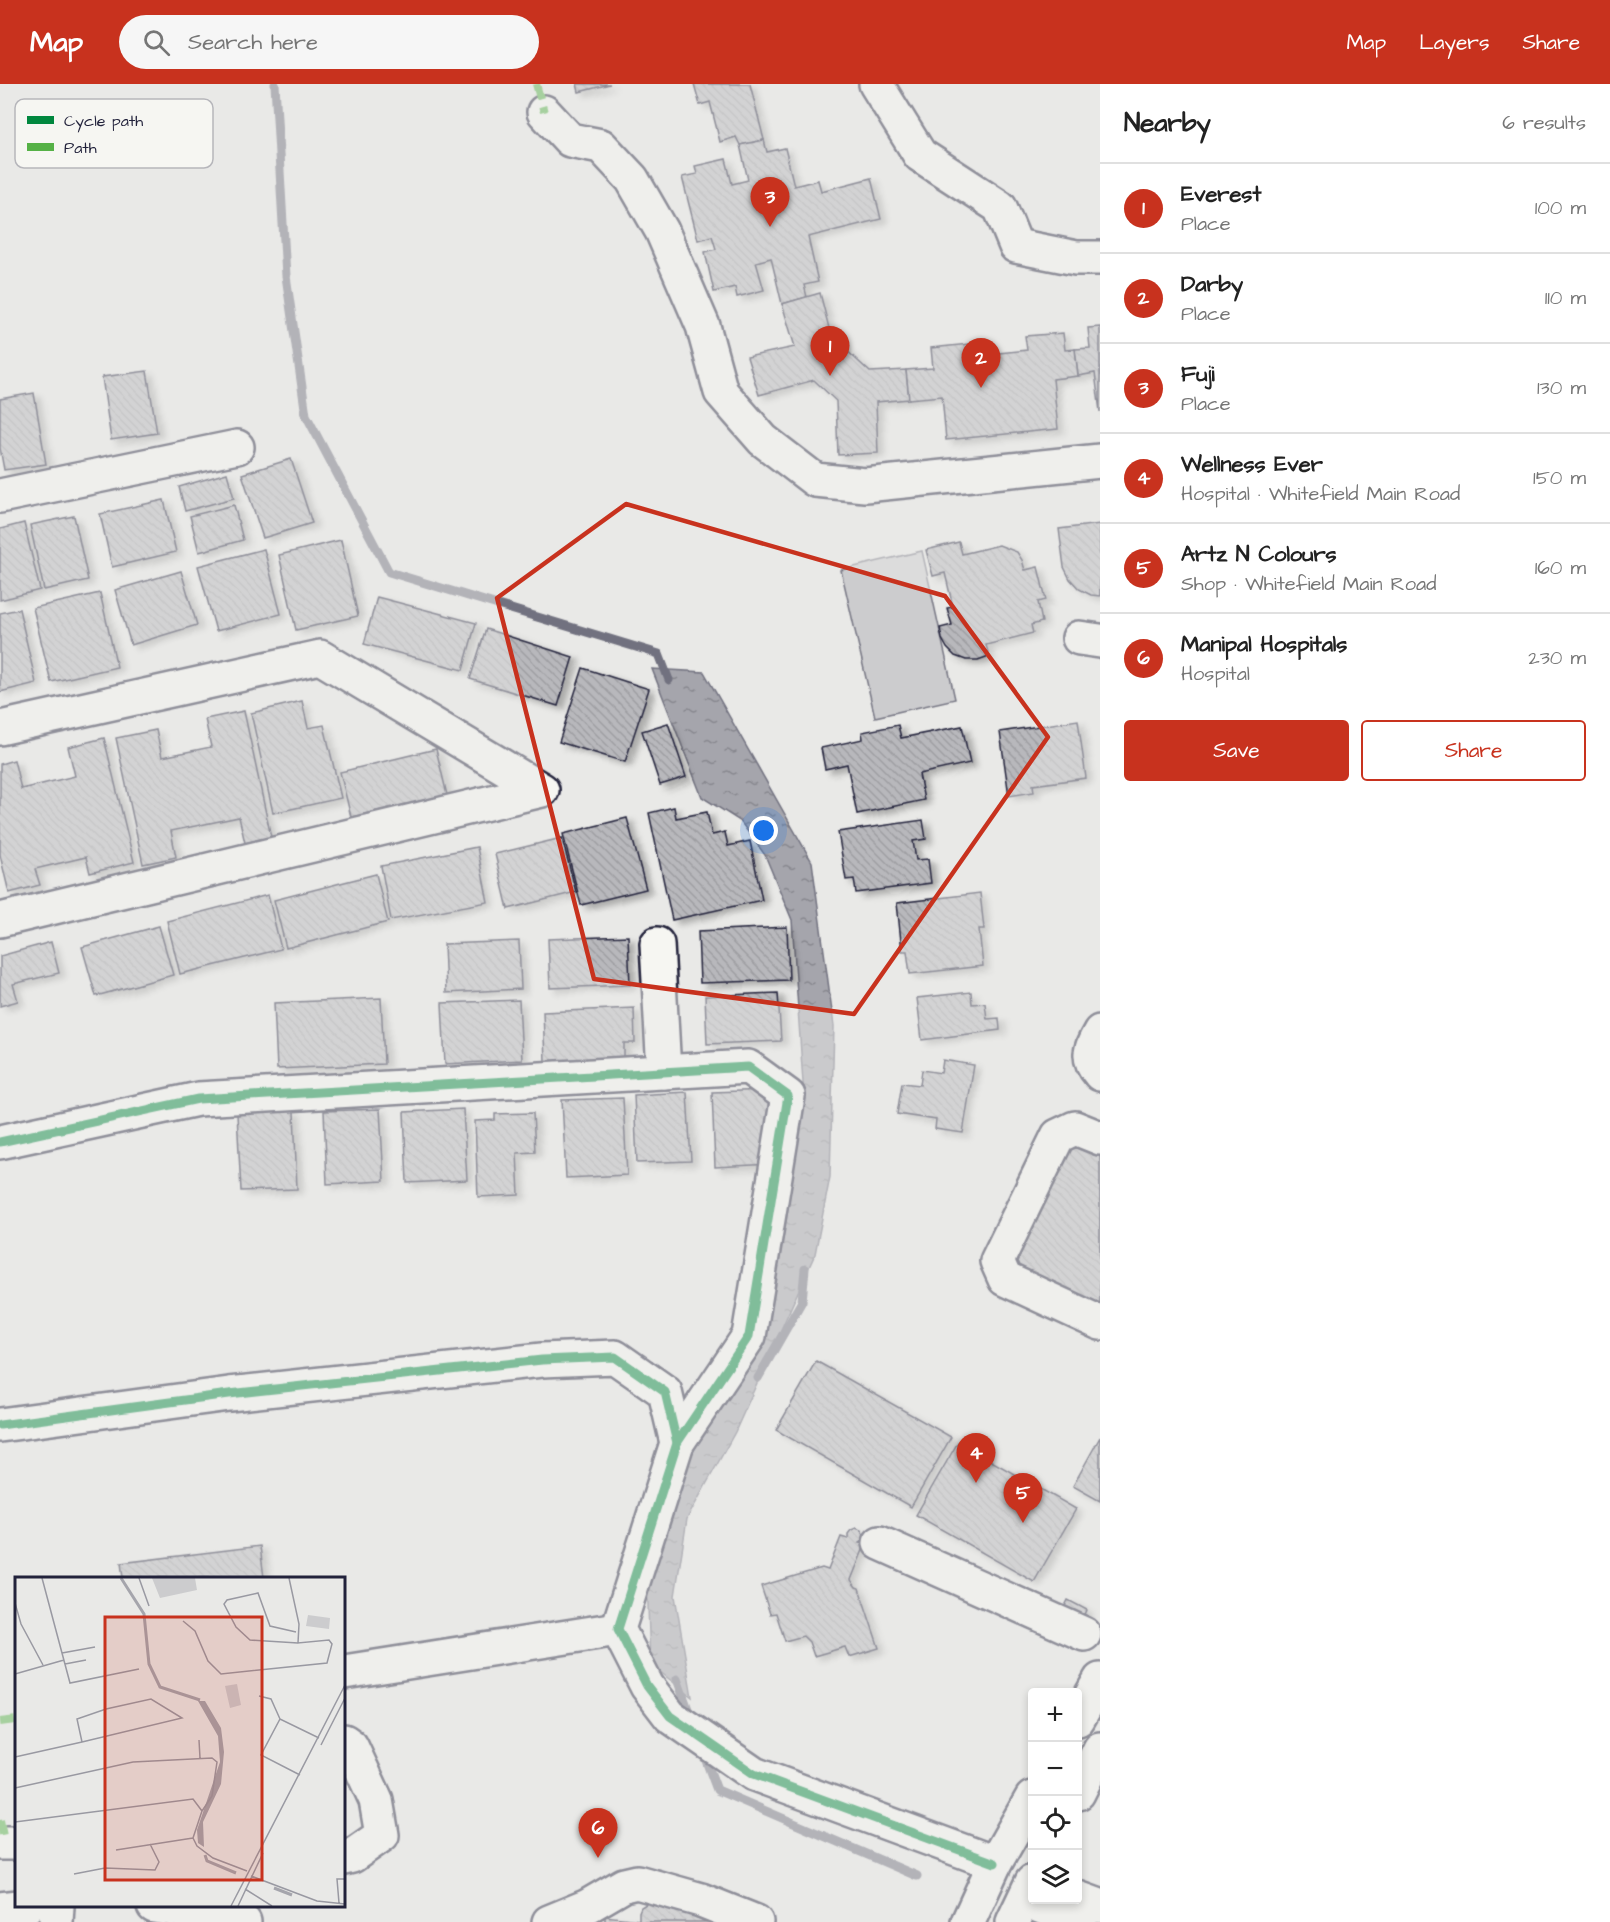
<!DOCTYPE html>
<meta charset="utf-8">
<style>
body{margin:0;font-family:"Architects Daughter",sans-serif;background:#f6f6f6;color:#222}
.controls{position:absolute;right:18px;bottom:18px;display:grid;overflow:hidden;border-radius:6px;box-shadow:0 3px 9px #0003}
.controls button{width:54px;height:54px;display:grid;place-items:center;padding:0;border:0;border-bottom:2px solid #e0e0e0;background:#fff;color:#222;font:30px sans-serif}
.you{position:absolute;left:764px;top:747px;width:21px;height:21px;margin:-15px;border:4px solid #fff;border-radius:50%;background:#1a73e8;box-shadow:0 0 0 9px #1a73e833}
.badge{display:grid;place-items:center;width:39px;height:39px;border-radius:50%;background:#c8321e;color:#fff;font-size:20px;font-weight:700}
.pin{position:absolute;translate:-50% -50px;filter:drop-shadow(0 2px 3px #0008)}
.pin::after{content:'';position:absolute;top:32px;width:21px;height:18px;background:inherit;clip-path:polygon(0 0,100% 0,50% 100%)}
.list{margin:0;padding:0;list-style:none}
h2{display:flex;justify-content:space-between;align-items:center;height:78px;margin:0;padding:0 24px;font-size:26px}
h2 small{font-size:20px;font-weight:400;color:#767676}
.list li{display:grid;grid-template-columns:39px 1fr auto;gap:18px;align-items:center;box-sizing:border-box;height:90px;padding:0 24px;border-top:2px solid #e0e0e0}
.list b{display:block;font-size:22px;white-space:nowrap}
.list p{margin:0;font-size:20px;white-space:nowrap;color:#767676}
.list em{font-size:20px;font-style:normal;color:#767676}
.actions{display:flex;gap:12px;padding:18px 24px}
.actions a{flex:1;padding:14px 0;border:2px solid #c8321e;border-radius:6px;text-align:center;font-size:21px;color:#c8321e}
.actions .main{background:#c8321e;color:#fff}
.icon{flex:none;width:33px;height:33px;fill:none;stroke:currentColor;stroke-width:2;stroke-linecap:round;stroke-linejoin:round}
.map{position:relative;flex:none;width:1100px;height:1838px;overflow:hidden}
header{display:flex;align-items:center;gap:36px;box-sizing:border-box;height:84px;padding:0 30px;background:#c8321e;color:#fff}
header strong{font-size:28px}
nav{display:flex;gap:33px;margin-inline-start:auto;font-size:21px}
.search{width:420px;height:54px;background:#f6f6f6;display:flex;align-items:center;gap:15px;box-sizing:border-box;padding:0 21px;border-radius:33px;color:#767676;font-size:22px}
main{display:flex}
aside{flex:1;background:#fff}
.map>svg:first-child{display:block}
.green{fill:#ccccce;stroke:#777784;stroke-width:1.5}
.water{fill:url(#water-ripples);stroke:#71717f;stroke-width:1.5}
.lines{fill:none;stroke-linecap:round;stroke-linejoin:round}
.stream{stroke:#71717f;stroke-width:9}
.building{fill:url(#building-back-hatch);stroke:#22223b;stroke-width:1.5;filter:url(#shadow)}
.minor-casing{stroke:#22223b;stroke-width:38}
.major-casing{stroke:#22223b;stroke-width:38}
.minor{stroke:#f6f6f2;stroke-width:33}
.major{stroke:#f6f6f2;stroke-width:33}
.quiet{stroke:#55b146;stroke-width:8;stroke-dasharray:15 8;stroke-linecap:butt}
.cycleway-casing{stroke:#f6f6f2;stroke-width:13}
.cycleway{stroke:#00873e;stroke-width:9}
.marked{fill:none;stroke:#c8321e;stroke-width:4.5;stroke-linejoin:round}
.inset-river{fill:none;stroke:#a5a5ac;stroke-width:3}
.inset-road{fill:none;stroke:#9999a2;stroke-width:1.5}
.view{fill:#c8321e;fill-opacity:0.15;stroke:#c8321e;stroke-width:3}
.inset-edge{fill:none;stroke:#22223b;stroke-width:3}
.key{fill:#f6f6f2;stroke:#b6b6bb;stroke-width:1.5}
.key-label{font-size:16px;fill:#22223b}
</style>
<header>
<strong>Map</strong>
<div class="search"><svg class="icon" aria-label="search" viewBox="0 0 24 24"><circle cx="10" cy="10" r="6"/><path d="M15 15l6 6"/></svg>Search here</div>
<nav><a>Map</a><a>Layers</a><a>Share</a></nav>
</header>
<main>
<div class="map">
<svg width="1100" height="1838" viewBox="0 0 1100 1838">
<defs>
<pattern id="water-ripples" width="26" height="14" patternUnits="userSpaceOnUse" patternTransform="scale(1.5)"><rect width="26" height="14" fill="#a5a5ac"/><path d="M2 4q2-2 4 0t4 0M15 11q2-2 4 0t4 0" fill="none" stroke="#86868d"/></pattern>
<pattern id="building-back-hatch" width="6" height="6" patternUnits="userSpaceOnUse" patternTransform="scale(1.5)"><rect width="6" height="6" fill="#b8b8bc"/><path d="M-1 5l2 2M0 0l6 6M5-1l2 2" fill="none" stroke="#9e9ea2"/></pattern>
<filter id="shadow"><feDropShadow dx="6" dy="4" stdDeviation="3" flood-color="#0004"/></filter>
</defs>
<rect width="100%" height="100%" fill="#e9e9e7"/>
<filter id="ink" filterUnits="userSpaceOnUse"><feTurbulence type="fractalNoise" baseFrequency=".0167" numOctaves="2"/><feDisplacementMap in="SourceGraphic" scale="12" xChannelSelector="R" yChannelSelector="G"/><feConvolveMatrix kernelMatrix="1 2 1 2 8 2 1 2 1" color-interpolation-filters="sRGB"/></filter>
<g filter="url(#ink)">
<polygon class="green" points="922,467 955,615 875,633 841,486"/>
<polygon class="water" points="652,585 704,588 812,778 834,942 830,1093 815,1170 735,1348 687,1435 675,1512 692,1613 650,1580 647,1492 666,1417 746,1244 786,1138 804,1013 792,836 765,771 740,737 702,713"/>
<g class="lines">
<g class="stream">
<polyline points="275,0 286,192 306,331 389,488 659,570 669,596"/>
<polyline points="758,1294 802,1217 805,1185"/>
<polyline points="677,1595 692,1636"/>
<polyline points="702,1666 717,1706 917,1792"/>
</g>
</g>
<g class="building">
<polygon points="577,0 610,0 579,8"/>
<polygon points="694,0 750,0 764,56 740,61 736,53 720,58 710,18 700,21"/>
<polygon points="764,56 767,68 785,64 794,102 818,96 821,107 871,94 881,135 808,153 818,198 804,201 807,213 782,220 771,174 756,178 764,206 737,213 735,203 714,208 705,168 716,165 712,152 698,156 682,93 697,90 695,82 726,75 732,100 748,96 740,61"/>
<polygon points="820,209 831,252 870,288 906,286 909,315 876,318 878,369 838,371 836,317 814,296 759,311 747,273 795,263 782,220"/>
<polygon points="1100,243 1100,328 1095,289 1078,292 1075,265 1090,264 1088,244"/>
<polygon points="1063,249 1065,266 1075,265 1078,292 1053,295 1058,345 946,356 942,312 909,315 906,286 933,284 931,264 969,260 970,272 1027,266 1025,252"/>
<polygon points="147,287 157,349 111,356 102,293"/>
<polygon points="34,309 46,380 4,386 0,364 0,315"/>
<polygon points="291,375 312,439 263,454 242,390"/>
<polygon points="227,389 234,414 185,427 179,403"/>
<polygon points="164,416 176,468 112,483 100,430"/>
<polygon points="234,421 243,456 199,468 190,432"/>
<polygon points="74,432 88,496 44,506 30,441"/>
<polygon points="24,439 40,506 0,516 0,445"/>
<polygon points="1100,440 1100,512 1091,511 1079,505 1070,495 1064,483 1059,445"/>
<polygon points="341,456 358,532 296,546 279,471"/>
<polygon points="959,458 962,470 999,461 1017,468 1022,476 1025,486 1038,483 1046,516 1038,518 1042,538 1031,541 1033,549 986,561 989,572 978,576 966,576 955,572 947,564 942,555 940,544 952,541 947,524 953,523 945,489 933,492 926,466"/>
<polygon points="264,465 281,530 216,547 198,482"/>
<polygon points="181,487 197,541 131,561 115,506"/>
<polygon points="100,509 117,583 51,598 33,524"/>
<polygon points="377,513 476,539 463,586 364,560"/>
<polygon points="19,525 36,599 0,608 0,529"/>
<polygon points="486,545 573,573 558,622 470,595"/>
<polygon points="583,584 649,605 625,678 559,658"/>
<polygon points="302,617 308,644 324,641 341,714 273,729 251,629"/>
<polygon points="244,627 271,753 245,759 239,733 171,747 176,773 143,780 116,654 156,646 162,673 211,663 205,635"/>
<polygon points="1078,636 1086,694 1033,701 1034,708 1009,712 1000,648"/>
<polygon points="668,639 686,693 660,701 642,647"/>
<polygon points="898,641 901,654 962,642 970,679 919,690 924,716 857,730 847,680 825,685 821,664 863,655 862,648"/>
<polygon points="104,654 134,778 90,789 86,773 35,785 40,801 9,809 0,771 0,680 14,676 21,705 75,692 68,663"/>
<polygon points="436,665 447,711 351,733 340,688"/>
<polygon points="674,723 676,734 707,728 712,751 725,748 728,762 750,757 762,816 672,836 649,729"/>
<polygon points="627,734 646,805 581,821 563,750"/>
<polygon points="923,736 926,755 913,757 916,776 928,775 931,799 856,809 854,795 846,796 838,748"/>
<polygon points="562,754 576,808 508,825 495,770"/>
<polygon points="477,763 488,818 391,836 381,782"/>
<polygon points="376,790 388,838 286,864 274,816"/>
<polygon points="980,809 984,845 979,845 983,882 910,890 907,867 902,867 897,819"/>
<polygon points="268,811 281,865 180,890 167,837"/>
<polygon points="159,842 173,891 96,912 82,863"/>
<polygon points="787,843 789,896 700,899 698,847"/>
<polygon points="628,852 630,901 550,904 548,855"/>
<polygon points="519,857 521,905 446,909 444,860"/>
<polygon points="51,858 59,889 13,900 18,917 0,922 0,872"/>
<polygon points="971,908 972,920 985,919 987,935 999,934 1000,946 922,956 917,914"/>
<polygon points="778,909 781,957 707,960 705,912"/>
<polygon points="381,914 384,980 277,985 274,919"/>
<polygon points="519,916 522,976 445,980 442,919"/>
<polygon points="634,924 635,959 624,959 624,978 584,979 584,975 545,977 543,928"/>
<polygon points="943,976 974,981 963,1049 935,1045 936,1036 897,1030 902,999 920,1001 922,986 941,989"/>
<polygon points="768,1006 772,1080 715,1083 712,1008"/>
<polygon points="687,1008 691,1077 637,1079 634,1011"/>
<polygon points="623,1014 627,1091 566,1094 562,1016"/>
<polygon points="380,1025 384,1097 327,1100 324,1027"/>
<polygon points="463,1025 467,1096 407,1099 404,1028"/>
<polygon points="294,1027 297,1105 241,1107 237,1030"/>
<polygon points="533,1029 535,1068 517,1069 519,1111 478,1113 475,1037 495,1036 495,1030"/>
<polygon points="1067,1050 1100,1065 1100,1226 1006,1182"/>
<polygon points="816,1277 951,1353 911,1423 776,1346"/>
<polygon points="1100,1353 1100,1417 1073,1402"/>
<polygon points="958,1358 1076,1425 1034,1498 916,1431"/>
<polygon points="856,1444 861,1446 864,1451 863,1456 859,1459 865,1461 851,1496 856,1503 859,1504 879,1564 849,1573 845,1563 814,1572 809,1558 803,1552 785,1557 776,1529 770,1530 761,1502 822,1484 828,1486 841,1453 848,1455 848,1450 851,1446"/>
<polygon points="260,1462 264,1494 123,1494 121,1479"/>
<polygon points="1068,1516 1087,1526 1080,1542 1060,1532"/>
<polygon points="651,1817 658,1817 705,1837 708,1829 731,1838 605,1838 605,1832 639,1836 639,1828 641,1823"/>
</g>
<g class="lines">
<g class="minor-casing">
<g id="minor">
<polyline points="876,0 920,71 1000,123 1016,162 1076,174 1100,174"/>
<polyline points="544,28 570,56 601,62 632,95 662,147 703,242 721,308 763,356 815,396 865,401 1100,377"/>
<polyline points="0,412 237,363"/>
<polyline points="1079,554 1100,557"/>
<polyline points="0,644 320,573 542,706 0,836"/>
<polyline points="657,860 664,988"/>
<path d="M 1100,948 C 1090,965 1086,974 1100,990"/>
<polyline points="1100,1054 1075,1044 1058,1052 997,1177 1005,1195 1100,1239"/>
<polyline points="0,1058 198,1015 748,983 788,1012 749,1252 677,1359"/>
<polyline points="0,1341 229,1310 542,1276 615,1273 665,1308 677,1359 618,1545 647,1602 670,1632 754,1690 995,1779"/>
<polyline points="880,1459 1084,1550"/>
<polyline points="344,1588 618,1545"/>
<polyline points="344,1657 351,1662 376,1716 382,1751 352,1772 344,1774"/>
<polyline points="0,1759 16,1759"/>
<polyline points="1078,1814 1100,1822"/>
<polyline points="1024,1816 1080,1838"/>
<polyline points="154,1822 238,1835 244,1838"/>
<polyline points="0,1825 27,1822"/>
<polyline points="56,1838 57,1822"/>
<polyline points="549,1838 588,1822 624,1801 637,1798 701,1816 756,1838"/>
</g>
</g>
<g class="major-casing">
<g id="major">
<polyline points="1078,1635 1100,1596"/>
<polyline points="1078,1709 1100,1665"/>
<polyline points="968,1838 995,1779 1032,1714"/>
<polyline points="1013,1838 1032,1798"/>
</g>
</g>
<use href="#minor" class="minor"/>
<use href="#major" class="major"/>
<g class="quiet">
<polyline points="536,0 544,28"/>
<polyline points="0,1638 16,1636"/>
<polyline points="0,1736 4,1758"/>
</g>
<g class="cycleway-casing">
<g id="cycleway">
<polyline points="0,1058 198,1015 748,983 788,1012 749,1252 677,1359"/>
<polyline points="0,1341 229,1310 542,1276 615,1273 665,1308 677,1359 618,1545 647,1602 670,1632 754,1690 995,1779"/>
</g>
</g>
<use href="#cycleway" class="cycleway"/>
</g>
</g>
<path d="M0 0H1100V1838H0ZM 626,420 L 945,512 L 1048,653 L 854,930 L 594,895 L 497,514 Z" fill="#e9e9e7" fill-opacity=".55" fill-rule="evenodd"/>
<path class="marked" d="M 626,420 L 945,512 L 1048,653 L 854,930 L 594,895 L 497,514 Z"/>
<g transform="translate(15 1493)">
<rect width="330" height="330" fill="#e9e9e7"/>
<path d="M 137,1 L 180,1 L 182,13 L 145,21 ZM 293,38 L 315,41 L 314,52 L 291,49 ZM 222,107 L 226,128 L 215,131 L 210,109 Z" fill="#ccccce"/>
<path d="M 183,124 L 190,124 L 206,151 L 209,175 L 206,207 L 188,245 L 189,270 L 183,266 L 182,253 L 205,185 L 203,159 Z" fill="#a5a5ac"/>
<path class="inset-river" d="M 106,1 L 129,37 L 134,87 L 145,110 L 185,123M 190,278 L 192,284 L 221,296M 259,311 L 277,318"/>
<path class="inset-road" d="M 27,1 L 55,106 L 124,92M 124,1 L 134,29M 0,26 L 6,47 L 28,88M 168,44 L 180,54 L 193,84 L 206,97 L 312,86 L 317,67 L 314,63 L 283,66 L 284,47 L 274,1M 281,55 L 255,49 L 243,16 L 212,23 L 209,27 L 221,50 L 235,63 L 283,66M 47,76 L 80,70M 50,87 L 71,83M 0,97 L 49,83M 244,119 L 256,122 L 265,142M 184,163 L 185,181M 306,168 L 330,121M 0,180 L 67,165 L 167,141 L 136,122 L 91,132 L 62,142 L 67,165M 285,198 L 246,178 L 265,142 L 304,161M 0,211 L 118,185 L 197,181 L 202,185 L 197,219 L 187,234M 0,245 L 178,222 L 187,234 L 178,261 L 182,269 L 198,281 L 232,294M 101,273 L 178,261M 59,297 L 90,291 L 140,293 L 144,285 L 135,267M 236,299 L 302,324 L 330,327M 230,312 L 257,329M 324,326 L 322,302 L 330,302M 216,329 L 330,108M 223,329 L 248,276"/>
<path class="view" d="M 90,40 L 247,40 L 247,303 L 90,303 Z"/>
<rect width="330" height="330" class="inset-edge"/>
</g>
<rect x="15" y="15" width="198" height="69" rx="9" class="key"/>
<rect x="27" y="32" width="27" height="8" fill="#00873e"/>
<rect x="27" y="59" width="27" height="8" fill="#55b146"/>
<g class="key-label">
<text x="64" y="42">Cycle path</text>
<text x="64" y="69">Path</text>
</g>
</svg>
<div class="controls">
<button>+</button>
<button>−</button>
<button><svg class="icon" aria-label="locate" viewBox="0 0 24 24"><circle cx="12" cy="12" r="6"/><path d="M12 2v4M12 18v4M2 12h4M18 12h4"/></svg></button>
<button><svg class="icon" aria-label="layers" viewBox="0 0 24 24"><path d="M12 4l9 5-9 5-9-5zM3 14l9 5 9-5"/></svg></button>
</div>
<div class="you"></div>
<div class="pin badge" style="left:830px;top:292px">1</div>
<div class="pin badge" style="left:981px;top:304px">2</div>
<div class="pin badge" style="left:770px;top:143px">3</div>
<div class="pin badge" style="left:976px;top:1399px">4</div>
<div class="pin badge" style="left:1023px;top:1439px">5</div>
<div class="pin badge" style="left:598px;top:1774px">6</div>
</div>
<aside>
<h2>Nearby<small>6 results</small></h2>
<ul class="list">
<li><span class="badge">1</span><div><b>Everest</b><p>Place</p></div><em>100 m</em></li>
<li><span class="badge">2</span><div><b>Darby</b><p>Place</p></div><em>110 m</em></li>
<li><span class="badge">3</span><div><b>Fuji</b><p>Place</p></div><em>130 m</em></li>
<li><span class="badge">4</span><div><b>Wellness Ever</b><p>Hospital · Whitefield Main Road</p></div><em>150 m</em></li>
<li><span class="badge">5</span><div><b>Artz N Colours</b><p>Shop · Whitefield Main Road</p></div><em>160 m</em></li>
<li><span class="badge">6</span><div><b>Manipal Hospitals</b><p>Hospital</p></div><em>230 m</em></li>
</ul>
<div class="actions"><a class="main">Save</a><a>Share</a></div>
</aside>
</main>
